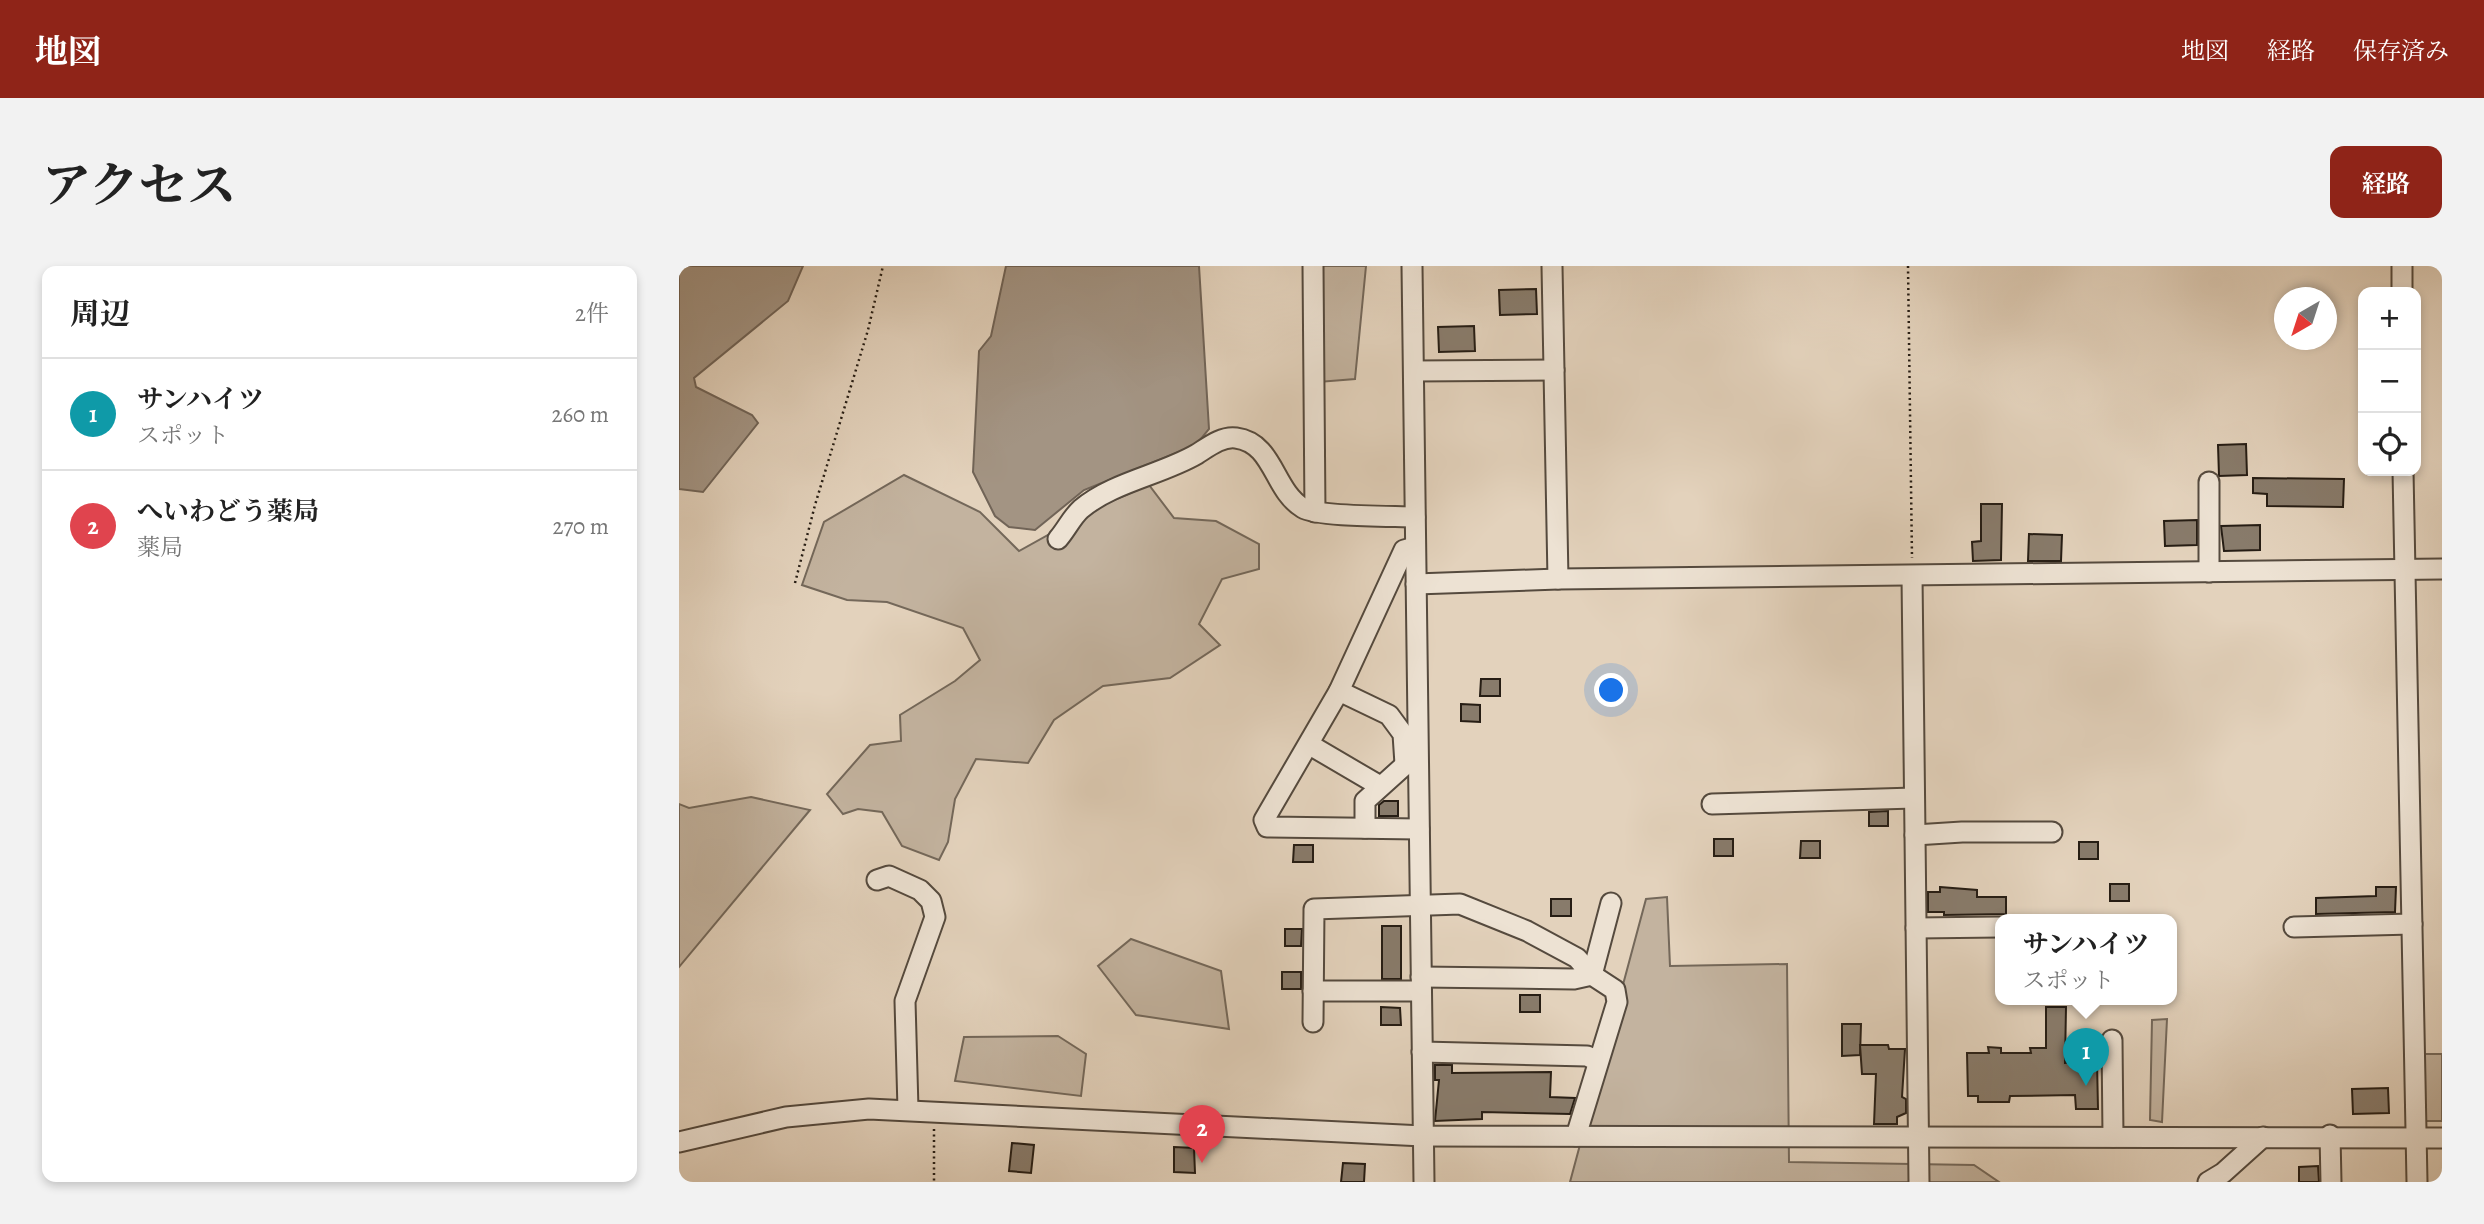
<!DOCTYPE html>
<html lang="ja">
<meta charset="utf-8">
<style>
body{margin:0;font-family:Alegreya,"Noto Serif JP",serif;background:#f2f2f2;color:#222}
.controls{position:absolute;right:21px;top:21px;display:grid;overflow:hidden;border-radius:14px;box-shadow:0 4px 10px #0003}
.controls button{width:63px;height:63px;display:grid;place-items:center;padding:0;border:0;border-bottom:2px solid #e0e0e0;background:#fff;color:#222;font:35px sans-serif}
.compass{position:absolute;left:1595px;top:21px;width:63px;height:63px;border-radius:50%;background:#fff;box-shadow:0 4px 10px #0003;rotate:219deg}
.you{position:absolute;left:933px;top:425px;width:24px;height:24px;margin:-18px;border:5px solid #fff;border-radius:50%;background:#1a73e8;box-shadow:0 0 0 10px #1a73e833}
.badge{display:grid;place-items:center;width:46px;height:46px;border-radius:50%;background:#8f2418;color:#fff;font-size:23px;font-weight:700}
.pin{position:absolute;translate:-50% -58px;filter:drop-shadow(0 2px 4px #0008)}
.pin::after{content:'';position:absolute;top:37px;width:24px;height:21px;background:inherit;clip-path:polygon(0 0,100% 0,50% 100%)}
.popup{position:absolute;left:1316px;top:648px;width:182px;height:91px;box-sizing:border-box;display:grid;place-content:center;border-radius:14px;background:#fff;filter:drop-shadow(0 2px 5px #0005);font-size:23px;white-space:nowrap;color:#767676}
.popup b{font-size:26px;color:#222}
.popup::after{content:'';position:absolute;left:50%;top:100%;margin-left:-14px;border:14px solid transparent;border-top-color:#fff}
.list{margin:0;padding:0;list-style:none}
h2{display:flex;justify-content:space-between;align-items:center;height:91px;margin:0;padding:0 28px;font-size:30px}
h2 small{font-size:23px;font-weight:400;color:#767676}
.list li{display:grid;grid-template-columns:46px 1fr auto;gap:21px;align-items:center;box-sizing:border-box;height:112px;padding:0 28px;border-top:2px solid #e0e0e0}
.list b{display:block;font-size:26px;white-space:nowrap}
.list p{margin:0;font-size:23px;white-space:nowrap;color:#767676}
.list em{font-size:23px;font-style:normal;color:#767676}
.icon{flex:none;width:38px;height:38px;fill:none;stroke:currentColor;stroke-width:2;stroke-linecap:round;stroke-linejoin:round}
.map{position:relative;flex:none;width:1763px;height:916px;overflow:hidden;border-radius:14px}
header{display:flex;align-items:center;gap:42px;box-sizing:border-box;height:98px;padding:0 35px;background:#8f2418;color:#fff}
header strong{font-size:33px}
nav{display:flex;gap:38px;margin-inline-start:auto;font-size:24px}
.intro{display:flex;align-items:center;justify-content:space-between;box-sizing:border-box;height:168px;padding:0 42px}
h1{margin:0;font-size:49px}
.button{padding:18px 32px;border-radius:14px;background:#8f2418;color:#fff;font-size:24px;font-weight:700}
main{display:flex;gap:42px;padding:0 42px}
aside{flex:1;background:#fff;border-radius:14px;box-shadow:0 4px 10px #0003}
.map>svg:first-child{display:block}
.green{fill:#c3b39f;stroke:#74685a;stroke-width:2}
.water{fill:#a39483;stroke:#716457;stroke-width:2}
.building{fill:#887b6b;stroke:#261d14;stroke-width:2}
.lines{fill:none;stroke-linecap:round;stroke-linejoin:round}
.minor-casing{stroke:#554a3e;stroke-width:23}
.path{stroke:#261d14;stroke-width:2.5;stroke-dasharray:2 3.5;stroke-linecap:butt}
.minor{stroke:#ede2d3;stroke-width:19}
</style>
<header>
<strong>地図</strong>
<nav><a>地図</a><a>経路</a><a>保存済み</a></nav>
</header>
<div class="intro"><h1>アクセス</h1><a class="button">経路</a></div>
<main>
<aside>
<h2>周辺<small>2件</small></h2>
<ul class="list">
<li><span class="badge" style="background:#0f9aa8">1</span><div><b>サンハイツ</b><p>スポット</p></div><em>260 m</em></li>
<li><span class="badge" style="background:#e0444e">2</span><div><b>へいわどう薬局</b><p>薬局</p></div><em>270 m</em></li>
</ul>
</aside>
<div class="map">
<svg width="1763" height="916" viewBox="0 0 1763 916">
<rect width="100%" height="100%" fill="#e3d2bc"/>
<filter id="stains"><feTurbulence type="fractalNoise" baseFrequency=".00286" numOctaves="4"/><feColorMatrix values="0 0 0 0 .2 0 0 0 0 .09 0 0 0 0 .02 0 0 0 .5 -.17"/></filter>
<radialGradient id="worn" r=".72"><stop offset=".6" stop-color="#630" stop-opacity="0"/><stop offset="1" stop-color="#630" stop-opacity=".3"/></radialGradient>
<g class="green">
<polygon points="634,0 687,0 676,113 627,117"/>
<polygon points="225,209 301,246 340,285 421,240 470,219 495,252 537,255 580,278 580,303 543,313 520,358 541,379 491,412 424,420 375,454 349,497 297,493 276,533 269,576 260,594 223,580 203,546 179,543 164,548 148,528 191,479 222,475 221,449 276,415 301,394 284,362 208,336 168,334 123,319 145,256"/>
<polygon points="72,531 131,544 0,701 0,538 10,542"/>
<polygon points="988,631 991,700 1108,698 1110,896 1295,899 1320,916 891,916 967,633"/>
<polygon points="452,673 542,705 550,763 457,749 419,700"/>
<polygon points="1488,753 1483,856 1471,854 1473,754"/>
<polygon points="379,770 407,788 402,830 276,815 285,771"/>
<polygon points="1741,788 1763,788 1763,855 1745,855"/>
</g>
<g class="water">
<polygon points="0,0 124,0 109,35 15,112 17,121 73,149 79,157 24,226 0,223"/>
<polygon points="327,0 520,0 530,163 517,179 405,224 356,264 330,261 316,250 294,206 300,85 312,70"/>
</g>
<g class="building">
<polygon points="857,23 858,48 821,49 820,24"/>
<polygon points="795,60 796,85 760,86 759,61"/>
<polygon points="1567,178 1568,209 1540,210 1539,179"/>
<polygon points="1574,212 1665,213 1664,241 1588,240 1588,228 1574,227"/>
<polygon points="1302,238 1323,238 1322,294 1294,295 1293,276 1302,275"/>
<polygon points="1518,254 1518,279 1486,280 1485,255"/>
<polygon points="1581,259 1581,284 1545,285 1542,260"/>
<polygon points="1350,268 1383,269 1382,295 1349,295"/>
<polygon points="802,413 821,413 821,430 801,430"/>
<polygon points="782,438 801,439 801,456 782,455"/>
<polygon points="705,535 719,535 719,550 700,550 700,539"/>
<polygon points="1209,545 1209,560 1190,560 1190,546"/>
<rect x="1035" y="573" width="19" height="17"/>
<polygon points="1122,575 1141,575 1141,592 1121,592"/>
<rect x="1400" y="576" width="19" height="17"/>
<polygon points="615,579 634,579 634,596 614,596"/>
<rect x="1431" y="618" width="19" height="17"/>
<polygon points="1261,621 1298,624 1298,631 1327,631 1327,648 1265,649 1265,646 1249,646 1249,626 1261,626"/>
<polygon points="1697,621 1717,621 1716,646 1637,648 1637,632 1697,630"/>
<rect x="872" y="633" width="20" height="17"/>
<rect x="703" y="660" width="19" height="53"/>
<polygon points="606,663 623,663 622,680 606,680"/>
<rect x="603" y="706" width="19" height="17"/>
<rect x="841" y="729" width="20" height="17"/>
<polygon points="702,741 721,742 722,759 702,759"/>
<polygon points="1367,741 1387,741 1386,797 1418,796 1419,843 1397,843 1396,829 1331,830 1330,836 1299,836 1299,830 1289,830 1288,787 1310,787 1309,781 1322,782 1322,787 1352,787 1351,782 1367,782"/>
<polygon points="1163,758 1182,758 1181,789 1163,790"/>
<polygon points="1181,779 1209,779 1210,783 1226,783 1223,831 1227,833 1227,847 1218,851 1218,858 1195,858 1197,808 1183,808"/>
<polygon points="756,799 773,799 773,807 872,806 871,831 896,832 891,848 803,846 803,853 756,855 760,814 756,814"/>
<polygon points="1709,822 1710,847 1674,848 1673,823"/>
<polygon points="333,877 355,879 352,907 330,905"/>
<polygon points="495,881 515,882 516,907 495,906"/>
<polygon points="664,897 686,898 685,916 662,916"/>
<polygon points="1639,900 1640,916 1620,916 1620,901"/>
</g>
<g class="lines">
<g class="minor-casing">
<g id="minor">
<polyline points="634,0 636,246"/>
<polyline points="733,0 745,916"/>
<polyline points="873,0 879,313"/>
<polyline points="1723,0 1723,26"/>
<polyline points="735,105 875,104"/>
<polyline points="1724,205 1738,916"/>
<path d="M 379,273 C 387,264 393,251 402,243 C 434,216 482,209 518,188 C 529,181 543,170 557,172 C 595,177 594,224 624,242 C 639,251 714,250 736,251"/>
<polyline points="736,281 725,284 660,425 585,554 588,561 740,563"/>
<polyline points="1530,306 1530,216"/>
<polyline points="1233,310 1240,916"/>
<polyline points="737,318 879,313 1763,303"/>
<polyline points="660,425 710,449 724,468 726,498"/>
<polyline points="631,479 701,520"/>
<polyline points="1033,538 1235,532"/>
<polyline points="686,562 686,535 736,490"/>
<polyline points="1236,569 1283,566 1373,566"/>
<polyline points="198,614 210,610 241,624 252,635 256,651 226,735 229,843"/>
<polyline points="1615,661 1733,658"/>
<polyline points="1237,662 1321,661"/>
<polyline points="742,711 895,713 913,709 932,637"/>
<polyline points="634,725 742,725"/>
<polyline points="634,756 635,643 781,638 848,665 898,692 913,709 936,724 938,736 897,870"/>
<polyline points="1433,774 1434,871"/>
<polyline points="743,786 908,790 919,795"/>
<polyline points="1651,869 1652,916"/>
<polyline points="0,876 107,851 190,843 744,870 1763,872"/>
<polyline points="1529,916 1544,907 1584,871"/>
</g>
</g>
<g class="path">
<polyline points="1229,0 1233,292"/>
<polyline points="116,317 136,239 189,64 204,0"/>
<polyline points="255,863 255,916"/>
</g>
<use href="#minor" class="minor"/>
</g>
<rect width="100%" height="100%" filter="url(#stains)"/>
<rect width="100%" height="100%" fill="url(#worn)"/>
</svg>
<div class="controls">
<button>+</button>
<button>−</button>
<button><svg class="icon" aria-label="locate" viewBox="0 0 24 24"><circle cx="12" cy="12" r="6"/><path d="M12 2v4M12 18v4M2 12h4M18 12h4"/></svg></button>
</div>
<svg class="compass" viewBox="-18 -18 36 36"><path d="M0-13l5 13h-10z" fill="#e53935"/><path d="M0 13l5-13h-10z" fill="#767676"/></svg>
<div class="you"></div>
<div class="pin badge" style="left:1407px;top:820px;background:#0f9aa8">1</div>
<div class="popup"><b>サンハイツ</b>スポット</div>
<div class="pin badge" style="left:523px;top:897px;background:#e0444e">2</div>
</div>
</main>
